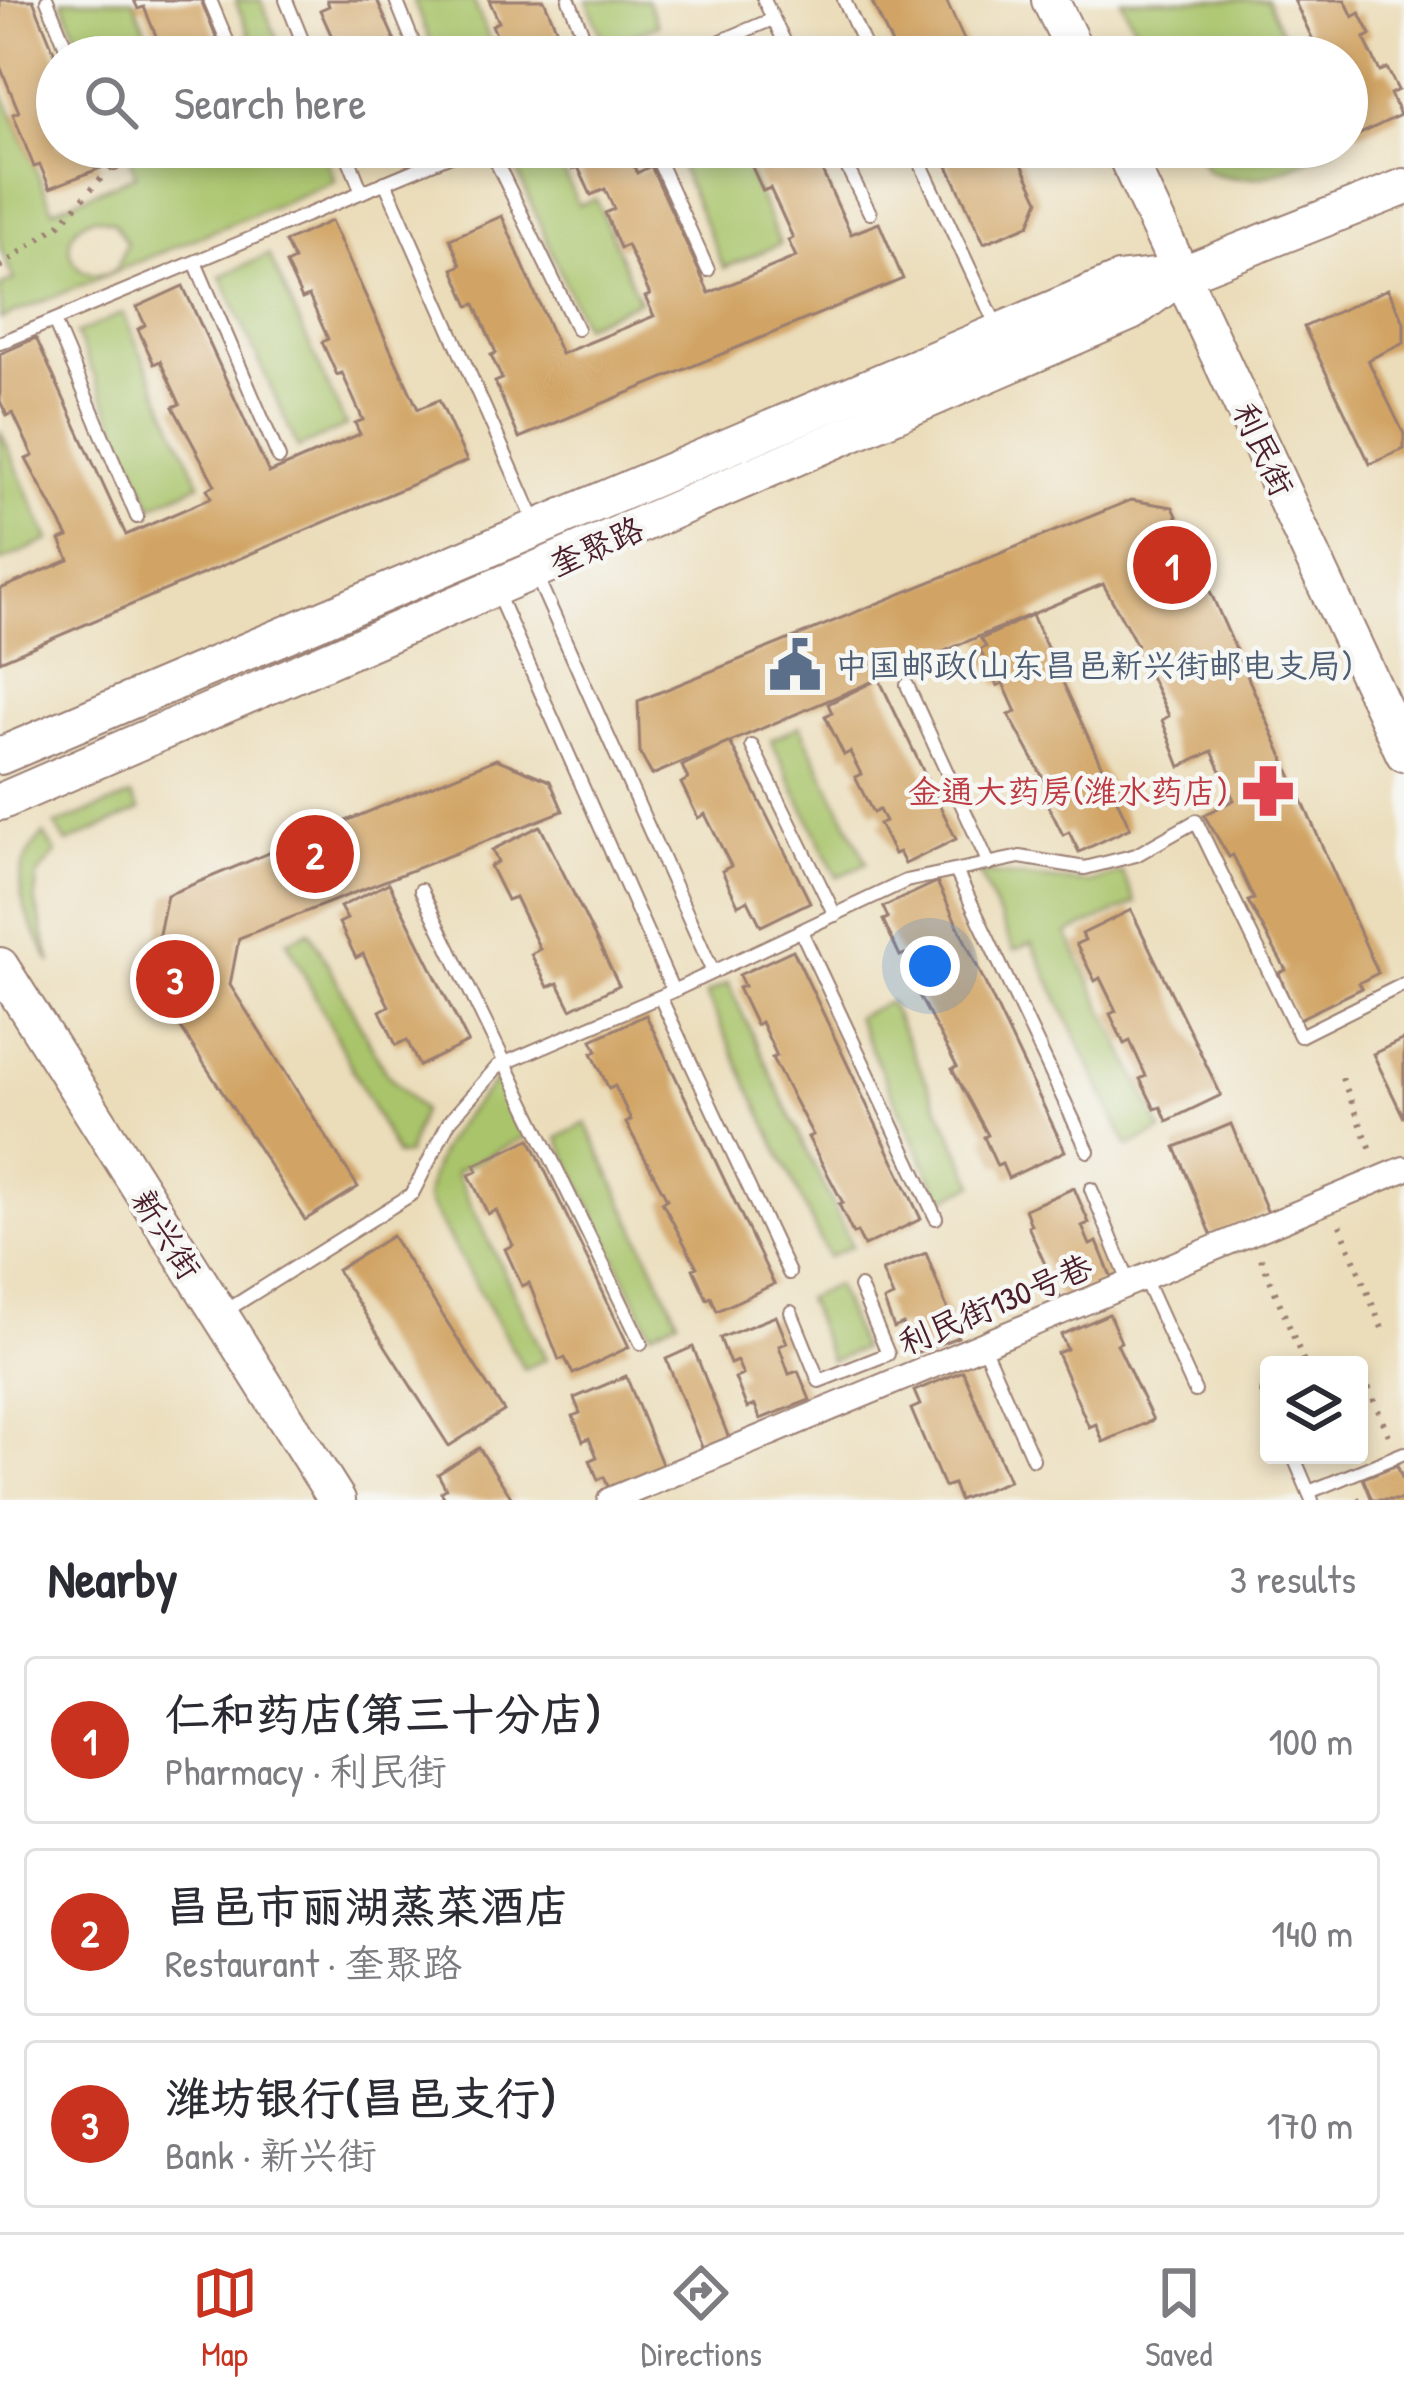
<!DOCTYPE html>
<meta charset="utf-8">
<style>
body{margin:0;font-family:"Patrick Hand","LXGW WenKai TC",sans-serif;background:#f7f7f7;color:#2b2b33}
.controls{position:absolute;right:36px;bottom:36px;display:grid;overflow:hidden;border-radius:12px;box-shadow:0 6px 18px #0003}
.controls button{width:108px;height:108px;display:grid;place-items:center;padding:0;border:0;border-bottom:3px solid #e1e1e2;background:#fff;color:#2b2b33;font:60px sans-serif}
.you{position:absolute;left:930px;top:966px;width:42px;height:42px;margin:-30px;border:9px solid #fff;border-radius:50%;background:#1a73e8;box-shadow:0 0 0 18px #1a73e833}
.badge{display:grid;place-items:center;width:78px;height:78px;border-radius:50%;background:#c8321e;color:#fff;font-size:39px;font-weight:700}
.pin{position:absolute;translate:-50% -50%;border:6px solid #fff;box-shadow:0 3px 12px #0006}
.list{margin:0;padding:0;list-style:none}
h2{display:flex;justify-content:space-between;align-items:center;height:156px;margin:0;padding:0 48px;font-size:51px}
h2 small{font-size:39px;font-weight:400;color:#7c7c81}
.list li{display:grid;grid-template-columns:78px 1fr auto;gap:36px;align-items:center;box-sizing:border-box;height:168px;margin:0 24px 24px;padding:0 24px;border:3px solid #e1e1e2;border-radius:12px}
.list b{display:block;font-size:45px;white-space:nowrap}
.list p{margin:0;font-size:39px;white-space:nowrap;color:#7c7c81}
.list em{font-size:39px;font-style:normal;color:#7c7c81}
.icon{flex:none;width:66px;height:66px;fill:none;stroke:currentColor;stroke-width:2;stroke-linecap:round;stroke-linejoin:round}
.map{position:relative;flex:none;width:1404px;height:1500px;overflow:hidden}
.search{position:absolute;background:#fff;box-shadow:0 6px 18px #0003;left:36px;right:36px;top:36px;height:132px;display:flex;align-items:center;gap:30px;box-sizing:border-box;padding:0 42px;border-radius:66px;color:#7c7c81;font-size:45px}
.sheet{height:732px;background:#fff}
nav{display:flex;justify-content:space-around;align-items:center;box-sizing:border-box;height:168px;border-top:3px solid #e1e1e2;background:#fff;font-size:33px;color:#7c7c81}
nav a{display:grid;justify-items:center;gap:6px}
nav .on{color:#c8321e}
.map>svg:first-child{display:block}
.green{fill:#a9c46a;stroke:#7a724a;stroke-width:3;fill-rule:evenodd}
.building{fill:#d1a465}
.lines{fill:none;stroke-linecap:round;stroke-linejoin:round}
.lane-casing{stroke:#9a7e72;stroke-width:16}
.street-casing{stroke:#9a7e72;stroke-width:28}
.secondary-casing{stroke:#9a7e72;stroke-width:40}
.path{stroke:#9a7e72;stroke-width:6;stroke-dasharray:3 9;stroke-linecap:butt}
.lane{stroke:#fff;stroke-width:12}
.street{stroke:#fff;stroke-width:24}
.secondary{stroke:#fff;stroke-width:36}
.labels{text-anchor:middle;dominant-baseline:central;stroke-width:9;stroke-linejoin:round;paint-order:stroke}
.street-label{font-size:33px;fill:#4a1f2b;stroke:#f6f6f2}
.service-label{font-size:33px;fill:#4e5e75;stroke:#f6f6f2;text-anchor:start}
.health-label{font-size:33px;fill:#be3a42;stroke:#f6f6f2;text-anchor:end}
</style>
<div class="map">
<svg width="1404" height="1500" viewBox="0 0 1404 1500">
<rect width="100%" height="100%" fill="#f6f6f2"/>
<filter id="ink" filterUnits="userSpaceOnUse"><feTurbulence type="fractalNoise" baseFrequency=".00833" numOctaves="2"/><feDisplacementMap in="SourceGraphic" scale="24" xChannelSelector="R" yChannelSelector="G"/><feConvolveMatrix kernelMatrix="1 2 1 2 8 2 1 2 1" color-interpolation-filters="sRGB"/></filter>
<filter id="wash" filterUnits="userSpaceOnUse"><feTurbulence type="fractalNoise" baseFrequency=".004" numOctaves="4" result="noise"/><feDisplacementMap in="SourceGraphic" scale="48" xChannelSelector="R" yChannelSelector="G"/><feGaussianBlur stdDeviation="2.7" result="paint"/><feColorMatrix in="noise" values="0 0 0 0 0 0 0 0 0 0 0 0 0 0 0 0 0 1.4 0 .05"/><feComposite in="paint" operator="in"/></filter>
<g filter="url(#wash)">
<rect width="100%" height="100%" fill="#ebddba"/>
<g class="green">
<polygon points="62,0 133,0 157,57 86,57"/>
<polygon points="235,0 261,0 284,57 259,57"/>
<polygon points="413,0 473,0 497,57 437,57"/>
<polygon points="587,0 647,0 658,25 606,46"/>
<polygon points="1121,0 1267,0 1293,57 1150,57"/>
<path d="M 0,86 L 53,210 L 136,175 L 125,147 L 321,147 L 335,181 L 0,319 L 0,286 L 14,280 L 0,248 ZM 95,217 L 114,222 L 127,243 L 117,268 C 77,295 45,233 95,217 Z"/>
<polygon points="507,147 553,147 578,205 596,199 639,301 583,325"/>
<polygon points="672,147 738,147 780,244 724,268"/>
<path d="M 1195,147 L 1334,147 L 1334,148 C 1288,168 1257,189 1207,171 Z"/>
<polygon points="269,255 346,426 298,448 221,276"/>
<polygon points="123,313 200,484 152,506 76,334"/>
<polygon points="0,430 49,540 2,561 0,561"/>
<polygon points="800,726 867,863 837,877 771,740"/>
<polygon points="131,796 140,810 67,843 55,825"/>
<path d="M 44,834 L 56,853 L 37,876 L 35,900 L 51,963 C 26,914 0,877 44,834 Z"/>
<polygon points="1122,872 1136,903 1067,934 1162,1131 1128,1147 1032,943 1014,950 979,873 1090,883"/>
<polygon points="310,931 386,1073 422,1110 407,1155 397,1156 287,941"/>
<polygon points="728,983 852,1246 828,1257 706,994"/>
<polygon points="889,1002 975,1184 942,1200 856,1017"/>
<path d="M 497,1080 L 524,1137 L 455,1172 L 546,1359 L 524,1369 L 427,1200 C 431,1150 463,1114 497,1080 Z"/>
<polygon points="586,1123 678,1319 651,1332 558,1138"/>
<polygon points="836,1285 861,1349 831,1361 806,1298"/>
</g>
<g id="blocks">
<g class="building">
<polygon points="0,0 33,0 57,59 57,147 93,147 101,168 50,188 40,165 34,167 13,114 19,112 0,66"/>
<polygon points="134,0 201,0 224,57 155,57 163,53 144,7 138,9"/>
<polygon points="327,0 377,0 402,57 346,57 338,37 333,39 320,10 329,6"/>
<polygon points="489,0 544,0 568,56 515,57 513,52 505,56 492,25 499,22"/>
<polygon points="871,0 946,0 972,57 898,57"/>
<polygon points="1294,0 1345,0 1353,17 1360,13 1371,35 1364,38 1380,72 1387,68 1398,90 1390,94 1400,115 1358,135 1347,112 1347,57 1321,57"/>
<polygon points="563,147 626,147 637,173 651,166 709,293 796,257 788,240 793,238 770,188 763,191 747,156 757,152 754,147 811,147 851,234 879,223 903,279 519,438 495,382 502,379 491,355 496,353 475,304 469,306 453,269 461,265 450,239 502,216 561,354 654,316 645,297 650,295 627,245 620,248 605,213 614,209 605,189 591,195 578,167 573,169"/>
<polygon points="939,147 1014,147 1039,200 1029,225 984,243"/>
<polygon points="331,221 418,409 439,400 467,461 0,661 0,589 69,560 60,540 68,537 26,459 33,456 13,413 7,416 0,401 0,354 36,338 126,535 211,498 207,489 215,485 173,407 180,404 160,361 154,364 138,329 145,325 137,307 183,286 269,473 360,434 355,423 363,420 342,373 337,375 322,342 328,339 309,296 302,299 286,264 294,260 285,242"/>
<polygon points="1388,289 1404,322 1404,343 1368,360 1404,434 1404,449 1370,464 1304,327"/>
<polygon points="1131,500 1173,507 1378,973 1359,983 1362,988 1297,1020 1279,973 1286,970 1248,901 1254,899 1233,855 1229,857 1204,815 1234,800 1212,751 1180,767 1162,720 1169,716 1149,674 1144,676 1131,648 1137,645 1103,584 652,775 640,753 638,701"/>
<polygon points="1032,615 1130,828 1079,852 1069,832 1063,835 1045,799 1053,796 1009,715 1016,712 1003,683 997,686 980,650 986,647 981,639"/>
<polygon points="879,679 956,839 905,864 899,852 894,854 879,824 885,821 879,810 873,813 855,777 861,774 850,752 844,755 825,716 832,713 828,704"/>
<polygon points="730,742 810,902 761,926 748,900 738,905 722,871 731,866 705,814 698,818 681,783 688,779 682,766"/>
<polygon points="496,759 550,781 563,811 239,938 230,985 358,1187 305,1220 168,1008 151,973 167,895"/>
<polygon points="540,826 619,985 571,1009 558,983 548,987 531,954 540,949 515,897 507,900 490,866 498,862 492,850"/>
<polygon points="937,882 1065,1151 1008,1178 1002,1164 997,1166 984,1137 988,1135 952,1069 957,1067 916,990 921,988 905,954 900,956 883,920 888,918 883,907"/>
<polygon points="389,883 468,1042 419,1066 407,1040 396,1045 380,1011 389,1006 363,954 356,958 339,923 347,919 340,907"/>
<polygon points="1131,910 1221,1095 1167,1121 1161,1107 1155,1109 1140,1079 1146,1076 1130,1041 1124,1044 1110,1014 1116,1011 1100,978 1095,981 1076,944 1085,940 1082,934"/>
<polygon points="793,950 921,1219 864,1246 857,1232 853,1234 839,1204 843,1203 808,1137 813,1135 772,1058 777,1056 761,1022 756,1025 738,988 744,986 739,975"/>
<polygon points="646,1015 774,1284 717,1311 711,1297 707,1299 693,1269 697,1267 662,1202 667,1199 626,1123 631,1120 615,1086 609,1089 592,1053 597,1051 592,1040"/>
<polygon points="1404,1039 1404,1118 1373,1054"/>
<polygon points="1231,1124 1268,1213 1212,1236 1175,1147"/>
<polygon points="530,1139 629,1347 573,1374 565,1358 559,1360 529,1283 522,1286 505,1249 513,1245 496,1210 488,1214 469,1175 478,1171 475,1165"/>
<polygon points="1074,1188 1089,1223 1082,1226 1090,1245 1097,1242 1112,1279 1061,1300 1028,1226 1031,1225 1025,1209"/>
<polygon points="392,1236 504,1411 449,1446 337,1270"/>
<polygon points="926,1253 958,1337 915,1353 903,1324 894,1328 884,1301 893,1297 882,1271"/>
<polygon points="1109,1314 1121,1342 1117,1344 1153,1420 1103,1442 1096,1424 1089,1427 1057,1353 1067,1349 1061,1335"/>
<polygon points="776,1316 787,1343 779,1346 789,1374 798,1371 810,1400 760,1419 755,1405 747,1408 735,1378 743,1375 737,1361 730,1364 720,1338"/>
<polygon points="693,1347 730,1441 704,1452 666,1359"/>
<polygon points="963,1371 1009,1481 959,1500 953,1484 944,1487 911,1409 920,1405 914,1391"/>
<polygon points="626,1376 664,1469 610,1491 604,1477 598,1480 590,1460 597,1457 589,1438 583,1441 573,1416 580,1413 574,1398"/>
<polygon points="479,1448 513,1500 446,1500 441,1492 446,1489 438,1474"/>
<polygon points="1397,1465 1404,1483 1404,1500 1372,1500 1363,1478"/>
</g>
</g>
</g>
<g filter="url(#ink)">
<use href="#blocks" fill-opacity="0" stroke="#9a7e72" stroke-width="3"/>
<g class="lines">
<g class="lane-casing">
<g id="lane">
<polyline points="47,0 70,57"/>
<polyline points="210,0 234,57"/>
<polyline points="286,0 309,57"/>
<polyline points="396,0 419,57"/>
<polyline points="569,0 592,57"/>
<polyline points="764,0 792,57"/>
<polyline points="844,0 870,57"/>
<polyline points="683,57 773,19"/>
<polyline points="107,147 114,164"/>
<polyline points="344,147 362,192"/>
<polyline points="489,147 577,329"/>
<polyline points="652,147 708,270"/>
<polyline points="837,147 870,213"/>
<polyline points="913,147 999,331"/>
<polyline points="385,182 535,522"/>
<polyline points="195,262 279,458"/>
<polyline points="54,321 137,517"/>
<polyline points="0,343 470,147"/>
<polyline points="535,573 713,972"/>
<polyline points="496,591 673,991"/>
<polyline points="907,685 989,864"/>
<polyline points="752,746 835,915"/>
<polyline points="956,871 1088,1151"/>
<polyline points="421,890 641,1343"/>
<polyline points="801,931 936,1218"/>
<polyline points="660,997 789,1273"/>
<polyline points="1091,1189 1129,1282"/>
<polyline points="1144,1278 1195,1391"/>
<polyline points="224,1312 412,1194 449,1122 498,1066 673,991 906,881 1020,857 1085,868 1136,855 1196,821 1300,1036 1404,984"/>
<polyline points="791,1312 819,1381 888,1354 860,1287"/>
<polyline points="983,1346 1033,1459"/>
<polyline points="1267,1392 1269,1396"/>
<polyline points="1293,1455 1312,1500"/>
<polyline points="1309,1492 1404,1453"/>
</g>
</g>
<g class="street-casing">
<polyline id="street" points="610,1500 1404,1169"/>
</g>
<g class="secondary-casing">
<g id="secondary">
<polyline points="1050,0 1078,57"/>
<polyline points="1122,147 1404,753"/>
<polyline points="0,756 1119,281 1183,274 1404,187"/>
<polyline points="0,802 1131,312 1180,276"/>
<polyline points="0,966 337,1500"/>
</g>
</g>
<g class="path">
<polyline points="0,267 60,224 103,176"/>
<polyline points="1342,1078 1372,1152"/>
<polyline points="1340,1225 1382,1328"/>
<polyline points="1261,1258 1304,1362"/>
<polyline points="1359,1366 1391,1440"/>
<polyline points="1358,1500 1370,1496"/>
</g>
<use href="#lane" class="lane"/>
<use href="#street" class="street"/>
<use href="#secondary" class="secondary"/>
</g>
</g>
<defs>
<g id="civic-bare" transform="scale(4.14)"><path d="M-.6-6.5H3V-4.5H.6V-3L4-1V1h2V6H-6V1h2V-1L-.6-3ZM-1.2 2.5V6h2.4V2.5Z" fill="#5c6f8a" stroke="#f6f6f2" stroke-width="2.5" paint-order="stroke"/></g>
<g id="pharmacy-bare" transform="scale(4.14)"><path d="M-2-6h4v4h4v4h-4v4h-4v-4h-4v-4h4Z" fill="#e0444e" stroke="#f6f6f2" stroke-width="2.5" paint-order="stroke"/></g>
</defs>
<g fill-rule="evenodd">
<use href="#civic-bare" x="795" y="665"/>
<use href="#pharmacy-bare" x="1268" y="791"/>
</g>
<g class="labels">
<g class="street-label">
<text transform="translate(1264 449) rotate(65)">利民街</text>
<text transform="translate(596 546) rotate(-24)">奎聚路</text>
<text transform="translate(167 1234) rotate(58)">新兴街</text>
<text transform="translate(995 1304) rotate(-23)">利民街130号巷</text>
</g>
<g class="service-label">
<text x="835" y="665">中国邮政(山东昌邑新兴街邮电支局)</text>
</g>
<g class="health-label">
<text x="1228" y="791">金通大药房(潍水药店)</text>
</g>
</g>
</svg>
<div class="controls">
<button><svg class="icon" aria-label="layers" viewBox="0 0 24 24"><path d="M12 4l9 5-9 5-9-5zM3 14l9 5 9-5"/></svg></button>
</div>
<div class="you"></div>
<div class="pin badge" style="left:1172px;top:565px">1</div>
<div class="pin badge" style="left:315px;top:854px">2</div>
<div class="pin badge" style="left:175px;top:979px">3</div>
<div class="search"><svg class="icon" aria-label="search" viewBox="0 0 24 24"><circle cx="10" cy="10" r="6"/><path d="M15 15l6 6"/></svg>Search here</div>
</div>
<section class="sheet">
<h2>Nearby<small>3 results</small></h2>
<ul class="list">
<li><span class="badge">1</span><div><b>仁和药店(第三十分店)</b><p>Pharmacy · 利民街</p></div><em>100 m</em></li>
<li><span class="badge">2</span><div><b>昌邑市丽湖蒸菜酒店</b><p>Restaurant · 奎聚路</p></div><em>140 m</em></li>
<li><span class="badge">3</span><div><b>潍坊银行(昌邑支行)</b><p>Bank · 新兴街</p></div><em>170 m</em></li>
</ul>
</section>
<nav>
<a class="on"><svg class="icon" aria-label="map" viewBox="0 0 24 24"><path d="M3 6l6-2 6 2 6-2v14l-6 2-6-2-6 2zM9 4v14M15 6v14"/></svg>Map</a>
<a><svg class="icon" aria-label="directions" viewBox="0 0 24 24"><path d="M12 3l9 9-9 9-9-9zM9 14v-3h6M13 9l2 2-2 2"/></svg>Directions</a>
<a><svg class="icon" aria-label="saved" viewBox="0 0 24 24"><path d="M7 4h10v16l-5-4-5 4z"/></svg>Saved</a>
</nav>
